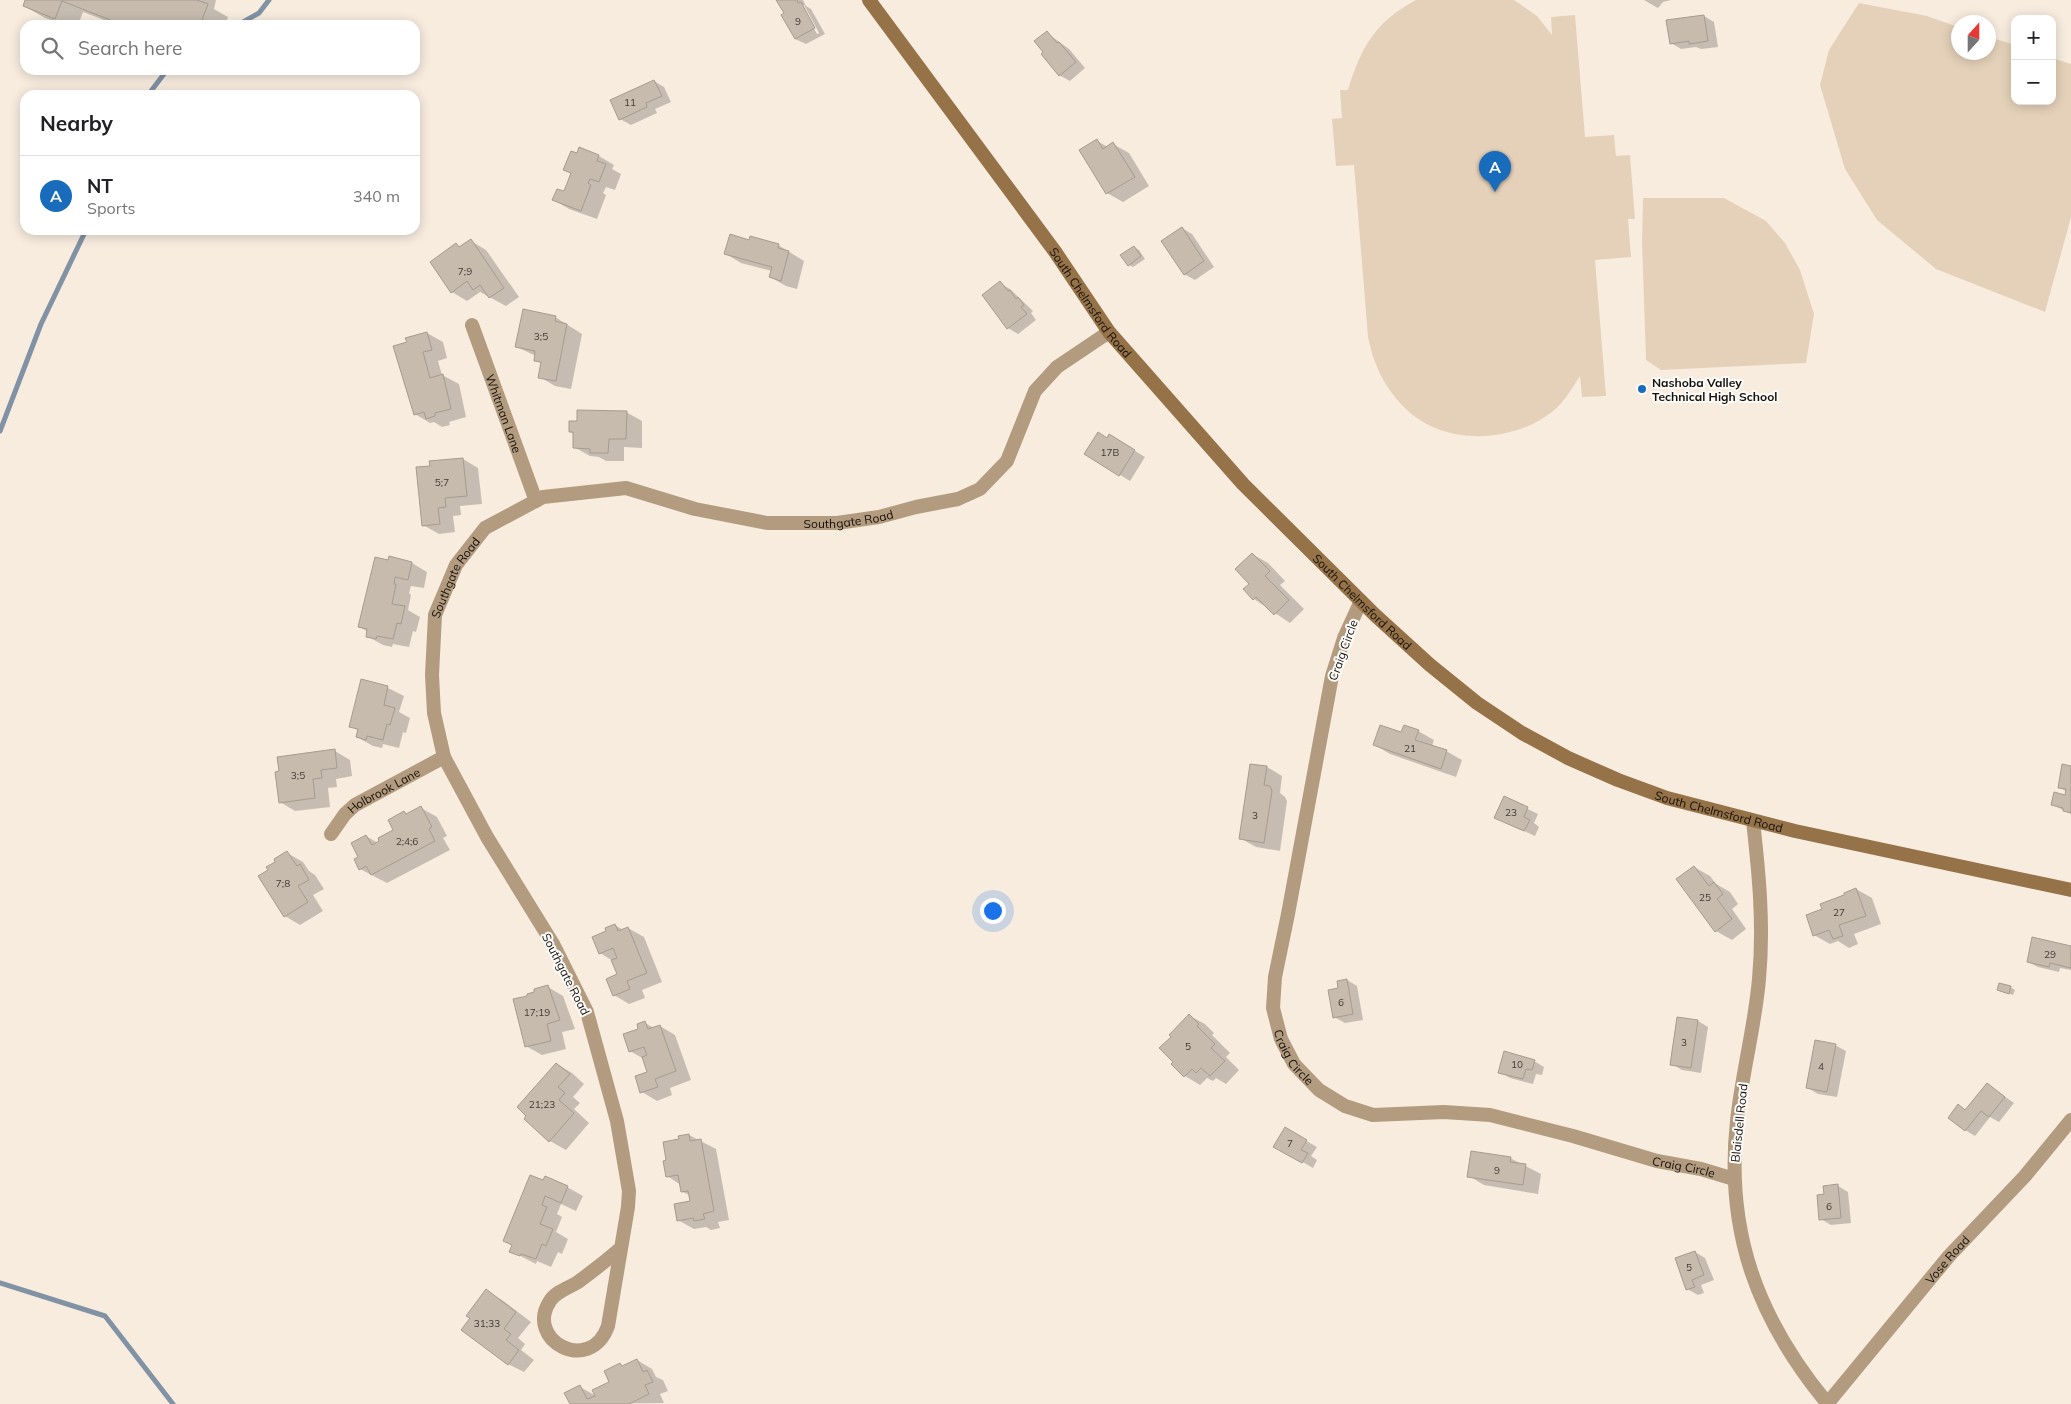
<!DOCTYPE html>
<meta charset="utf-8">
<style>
body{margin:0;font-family:Mulish,sans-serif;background:#f6f6f6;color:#202124}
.controls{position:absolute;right:15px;top:15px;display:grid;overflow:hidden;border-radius:10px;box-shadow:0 2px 12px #0003}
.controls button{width:45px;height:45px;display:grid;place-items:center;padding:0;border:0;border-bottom:1px solid #e0e0e0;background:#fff;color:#202124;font:25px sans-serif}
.compass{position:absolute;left:1951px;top:15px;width:45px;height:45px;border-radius:50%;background:#fff;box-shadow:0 2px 12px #0003;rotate:21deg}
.you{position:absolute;left:992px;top:910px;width:18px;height:18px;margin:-12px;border:4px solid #fff;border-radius:50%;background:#1a73e8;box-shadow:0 0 0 8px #1a73e833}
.badge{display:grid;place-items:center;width:32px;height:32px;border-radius:50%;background:#196cbb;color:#fff;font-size:16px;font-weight:700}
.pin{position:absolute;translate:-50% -41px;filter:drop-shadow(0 1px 2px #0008)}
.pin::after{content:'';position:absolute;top:26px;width:18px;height:15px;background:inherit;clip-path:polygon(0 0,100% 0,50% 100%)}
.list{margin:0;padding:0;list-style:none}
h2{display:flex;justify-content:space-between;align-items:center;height:65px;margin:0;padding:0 20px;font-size:21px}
h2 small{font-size:16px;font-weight:400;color:#757577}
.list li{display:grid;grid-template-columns:32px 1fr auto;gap:15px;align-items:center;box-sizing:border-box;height:80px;padding:0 20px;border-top:1px solid #e0e0e0}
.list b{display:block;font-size:19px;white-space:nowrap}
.list p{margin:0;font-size:16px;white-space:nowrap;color:#757577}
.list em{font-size:16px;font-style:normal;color:#757577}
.icon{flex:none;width:28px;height:28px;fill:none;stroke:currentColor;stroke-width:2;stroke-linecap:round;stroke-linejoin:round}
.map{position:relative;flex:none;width:2071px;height:1404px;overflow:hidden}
.search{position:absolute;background:#fff;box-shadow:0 2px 12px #0003;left:20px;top:20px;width:400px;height:55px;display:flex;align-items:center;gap:12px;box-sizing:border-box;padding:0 18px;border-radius:15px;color:#757577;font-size:19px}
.panel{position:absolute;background:#fff;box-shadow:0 2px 12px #0003;left:20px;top:90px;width:400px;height:145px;border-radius:15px}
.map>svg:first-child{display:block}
.green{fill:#e5d1b9}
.shadow{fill:#0003;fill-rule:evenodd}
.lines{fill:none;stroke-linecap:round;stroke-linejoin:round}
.stream{stroke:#8192a4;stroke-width:5}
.building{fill:#c7bbae;stroke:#a69b8f}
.minor{stroke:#b39b7f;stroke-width:14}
.secondary{stroke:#957247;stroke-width:14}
.poi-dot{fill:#196cbb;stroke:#fdfbf8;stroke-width:2}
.labels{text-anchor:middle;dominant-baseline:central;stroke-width:4;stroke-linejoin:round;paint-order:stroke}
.number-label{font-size:10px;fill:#413b34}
.street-label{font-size:12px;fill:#14100c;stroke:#fdfbf8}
.poi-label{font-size:12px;font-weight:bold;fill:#14100c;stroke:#fdfbf8;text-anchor:start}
</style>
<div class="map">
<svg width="2071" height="1404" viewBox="0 0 2071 1404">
<rect width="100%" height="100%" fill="#f8ecdf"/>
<g class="green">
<path d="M 1416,0 L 1514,0 L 1537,16 L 1552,35 L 1551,17 L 1575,15 L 1585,137 L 1614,135 L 1616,156 L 1630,155 L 1635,219 L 1628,219 L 1631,257 L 1595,260 L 1606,396 L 1582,397 L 1580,376 C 1572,388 1564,403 1552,412 C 1512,443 1445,446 1407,410 C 1385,389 1374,366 1368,337 L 1354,165 L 1336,166 L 1332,119 L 1342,118 L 1340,90 L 1348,90 C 1361,47 1376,21 1416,0 Z"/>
<polygon points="1859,3 1927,16 1958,27 1958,52 1988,52 1989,37 2015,45 2015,101 2052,101 2052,58 2071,64 2071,217 2045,312 1936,269 1877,220 1845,169 1820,85 1829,50"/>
<polygon points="1643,198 1724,198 1766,221 1785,243 1800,270 1814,314 1806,363 1661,370 1646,360 1642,242"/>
</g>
<g class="shadow">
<polygon points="27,0 216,0 214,9 228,17 225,25 117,25 83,12 78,25 64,25 45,18 24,6"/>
<path d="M 778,0 L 803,0 L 806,6 L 811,9 L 825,34 L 806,44 L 795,39 ZM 801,5 L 804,5 L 819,33 L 817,34 Z"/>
<polygon points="1644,0 1671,0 1663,2 1658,8"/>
<polygon points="1704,16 1714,22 1718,47 1701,49 1696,47 1681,49 1671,43"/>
<polygon points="1047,33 1069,49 1085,68 1070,81 1059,75"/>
<polygon points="654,81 664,87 671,102 655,109 657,113 631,125 620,119"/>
<polygon points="1097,141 1108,147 1113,144 1129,153 1149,186 1123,202 1107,193"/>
<polygon points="599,156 614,165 612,169 621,174 615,190 606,187 603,193 606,195 597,219 569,209 554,200 564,193"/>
<polygon points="1182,228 1192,234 1214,267 1195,280 1184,274"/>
<polygon points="471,241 486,250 519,297 506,306 480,292 467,301 452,292 456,245 461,248"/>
<polygon points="750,241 778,245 804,261 797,289 786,286 770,277 772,271 741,263 726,254"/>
<polygon points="1134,247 1139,250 1145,259 1133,267 1129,265"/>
<polygon points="1000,283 1010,289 1033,311 1031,313 1036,320 1018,334 1008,328"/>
<polygon points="555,317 582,334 571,389 555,386 540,377 542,364 535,360 536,356 517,347"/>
<polygon points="427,333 443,342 447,358 438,361 442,375 459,384 466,417 449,422 450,425 442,427 434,422 430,423 415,414 408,343"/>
<polygon points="626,412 642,421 642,448 624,447 624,461 606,461 599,457 590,456 574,447 575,434 570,432"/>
<polygon points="1108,439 1120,442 1145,457 1130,481 1086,454"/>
<polygon points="463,459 478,468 482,504 460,506 461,515 453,516 455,532 439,534 423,525 431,467"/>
<polygon points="1252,554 1268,563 1285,581 1280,585 1304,609 1290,623 1254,599 1245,589 1251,584"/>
<polygon points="389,561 412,563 427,572 424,588 411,586 409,593 411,595 408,610 420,617 416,632 413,631 409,647 393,644 392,647 383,645 367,636 368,632 360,627"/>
<polygon points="362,681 388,688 404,696 399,712 410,718 406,733 403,732 399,748 383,744 382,748 373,746 357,737 359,731 350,726"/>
<polygon points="1418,731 1434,740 1432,746 1446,751 1462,760 1456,777 1390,754 1375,745 1402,733"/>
<polygon points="335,751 350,760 352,776 336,779 337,787 328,788 330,807 295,811 280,802"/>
<polygon points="1267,767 1282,776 1280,793 1285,797 1287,801 1280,851 1256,847 1240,838"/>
<polygon points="2071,767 2071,814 2053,805 2066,796 2067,792 2059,787"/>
<polygon points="1505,798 1538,814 1534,823 1539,827 1535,836 1506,823"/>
<polygon points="421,808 437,817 447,836 443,838 450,850 387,883 360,869 360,858 366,836 378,843 395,831 404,813 408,815"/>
<polygon points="287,853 303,862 309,871 315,875 324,889 313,895 323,911 300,925 285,916 270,870"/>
<polygon points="1694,867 1710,876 1716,884 1730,892 1738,904 1732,909 1746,929 1732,940 1716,931"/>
<polygon points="1856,889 1872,898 1881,924 1854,934 1858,944 1849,948 1838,941 1830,944 1814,935 1823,910"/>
<polygon points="615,925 623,930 628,928 644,937 662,982 642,990 645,998 629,1004 614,995 619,975 613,961 600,953 608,932"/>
<polygon points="2071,947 2071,970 2060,968 2059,972 2038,967 2028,962"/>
<polygon points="1347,980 1357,986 1363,1020 1345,1023 1334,1017 1340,989"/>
<polygon points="548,987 563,996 575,1029 562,1032 566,1049 542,1055 526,1046 529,997"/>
<polygon points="2010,987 2015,990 2013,995 1998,990"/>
<polygon points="1190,1016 1205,1024 1214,1033 1212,1035 1230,1053 1226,1057 1239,1070 1226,1084 1216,1078 1213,1081 1207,1078 1200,1085 1185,1076 1172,1037"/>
<polygon points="1698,1021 1708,1027 1701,1073 1682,1070 1672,1064"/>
<polygon points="645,1023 654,1028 660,1026 675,1035 691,1080 670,1088 672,1095 657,1101 642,1092 649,1073 644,1059 630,1051"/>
<polygon points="1835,1045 1846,1051 1837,1097 1818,1094 1808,1088"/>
<polygon points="1534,1061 1544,1067 1542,1075 1536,1074 1533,1084 1510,1078 1500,1072"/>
<polygon points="557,1064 572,1073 584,1084 573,1097 580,1103 574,1109 589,1123 566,1150 550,1141 525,1119"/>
<polygon points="1987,1084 2014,1103 1999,1122 1990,1117 1975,1136 1965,1130 1959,1106 1966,1110"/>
<polygon points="1285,1129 1317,1147 1311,1156 1317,1160 1313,1168 1275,1146"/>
<polygon points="689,1135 716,1149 729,1220 718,1222 720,1228 711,1230 706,1227 694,1229 678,1220 692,1202 691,1196 683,1192 681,1185 667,1176 668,1161 680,1140"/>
<polygon points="1510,1158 1541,1174 1538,1194 1484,1185 1469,1176"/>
<polygon points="531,1177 567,1187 583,1196 576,1211 561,1204 557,1214 562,1217 556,1232 568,1239 562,1254 558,1252 551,1267 537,1261 536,1264 511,1251"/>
<polygon points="1838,1186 1848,1192 1851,1223 1831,1225 1821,1219 1826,1195"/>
<polygon points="1695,1252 1705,1258 1714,1280 1701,1285 1704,1293 1698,1295 1687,1289"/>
<polygon points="486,1291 502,1300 531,1322 518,1338 525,1344 521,1350 534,1360 524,1372 508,1364 471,1318"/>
<polygon points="637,1360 652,1369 656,1377 663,1380 668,1391 660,1394 664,1403 571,1404 580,1387 598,1397 610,1382 620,1365 623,1366"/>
</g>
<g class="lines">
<g class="stream">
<polyline points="238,25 259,13 269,0"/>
<polyline points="148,95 167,70"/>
<polyline points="0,431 41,324 86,230"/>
<polyline points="0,1283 105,1316 173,1404"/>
</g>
</g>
<g class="building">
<polygon points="25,0 197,0 208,4 200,25 123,25 62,1 55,19 23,6"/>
<polygon points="776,0 797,0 798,3 801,2 815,28 795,39 781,15 784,13"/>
<polygon points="1704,15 1708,41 1689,44 1689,41 1670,44 1666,20"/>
<polygon points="1047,31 1057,43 1059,42 1076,62 1059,76 1041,54 1043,52 1034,41"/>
<polygon points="654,80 662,96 646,103 647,107 619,120 610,100"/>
<polygon points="1097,139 1103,149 1113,142 1135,177 1106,194 1079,150"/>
<polygon points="579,147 599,155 597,161 606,164 599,182 590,179 588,183 591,185 581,211 552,200 557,189 564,191 571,173 563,170 571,151 577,153"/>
<polygon points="1182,227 1204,261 1184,275 1161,241"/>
<polygon points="730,234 749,240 750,236 779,244 778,248 789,251 781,281 769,277 772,267 724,254"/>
<polygon points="471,239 504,288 489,298 480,285 473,290 467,281 451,293 430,262 456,243 459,247"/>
<polygon points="1134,246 1141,256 1128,266 1120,255"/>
<polygon points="1000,281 1008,291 1010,290 1016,299 1018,297 1024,305 1021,307 1027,314 1007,329 982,295"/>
<polygon points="523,309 556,316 555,321 567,324 556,381 538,378 541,362 534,361 535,351 515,347"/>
<polygon points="427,332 432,350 423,352 430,378 443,374 451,409 435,413 435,416 426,419 424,412 414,415 393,346 407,342 405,338"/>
<polygon points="577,410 627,411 626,439 609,439 608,453 590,453 590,449 573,448 573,432 569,432 569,421 577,421"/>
<polygon points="1098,432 1107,438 1109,434 1135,450 1119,476 1084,454"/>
<polygon points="463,458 467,496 445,498 446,507 438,508 440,524 422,526 416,467 430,466 429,461"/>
<polygon points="1252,553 1270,571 1265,576 1289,600 1274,615 1256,597 1253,600 1243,589 1249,584 1235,569"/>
<polygon points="389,556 412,562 408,580 395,577 394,584 396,584 392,604 405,606 401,624 397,623 393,639 377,636 376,639 366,637 367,629 358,627 375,557 388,560"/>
<polygon points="361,679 388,686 384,705 395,708 390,725 387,724 383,740 367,736 366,740 356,737 358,729 349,727"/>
<polygon points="1380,725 1401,732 1404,725 1419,730 1415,740 1447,750 1441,769 1373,745"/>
<polygon points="335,749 337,768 321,770 322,778 313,779 315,798 279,803 275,772 279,771 277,757"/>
<polygon points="1250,764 1267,766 1264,785 1270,786 1272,791 1264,843 1239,839"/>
<polygon points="2062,764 2071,766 2071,813 2063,811 2063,808 2051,805 2054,792 2065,795 2066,789 2058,788"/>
<polygon points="1504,796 1528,807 1524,817 1530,820 1524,831 1494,818"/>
<polygon points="421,806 432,827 429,829 435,841 371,875 366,866 359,870 354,859 358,857 351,843 366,835 372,845 379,841 378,838 393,830 388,820 404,811 406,814"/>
<polygon points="287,851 297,866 300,864 309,880 298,886 308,902 284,917 258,876 268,870 266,867 275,862 274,859"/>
<polygon points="1694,866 1709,886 1714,882 1723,894 1717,899 1732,919 1715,932 1676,879"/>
<polygon points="1856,888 1866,916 1839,925 1843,936 1833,939 1829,930 1813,936 1806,915 1822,909 1820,904 1844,895 1844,893"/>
<polygon points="615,924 618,931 628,927 647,973 627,981 630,989 613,996 606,979 617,974 611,960 617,958 613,948 599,954 592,937 606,931 605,928"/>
<polygon points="2032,937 2071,946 2071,968 2050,963 2049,967 2027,962"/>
<polygon points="1347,979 1353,1014 1333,1018 1328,990 1338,988 1337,981"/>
<polygon points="1999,983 2011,986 2009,994 1997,990"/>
<polygon points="548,985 560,1020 547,1024 551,1041 525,1047 513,999 527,996 527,994 534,992 534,989"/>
<polygon points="1189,1014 1199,1024 1197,1026 1215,1044 1211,1048 1225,1061 1210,1076 1201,1068 1196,1073 1192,1069 1184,1077 1171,1064 1173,1062 1159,1048 1171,1037 1169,1035"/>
<polygon points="1677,1017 1698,1020 1691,1068 1670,1065"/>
<polygon points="645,1021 648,1029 660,1025 676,1071 655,1079 658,1087 640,1093 635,1076 647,1072 642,1057 647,1055 644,1047 629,1052 623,1034 638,1029 637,1024"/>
<polygon points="1815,1040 1836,1044 1827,1092 1806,1088"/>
<polygon points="1504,1051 1535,1060 1532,1070 1526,1069 1523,1079 1498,1073"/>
<polygon points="556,1063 570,1074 558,1087 565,1093 559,1100 574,1113 549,1142 524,1119 526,1116 517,1107"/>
<polygon points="1987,1083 2005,1097 1989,1117 1981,1111 1965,1131 1948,1118 1958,1104 1965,1110"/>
<polygon points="1285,1127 1307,1140 1301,1150 1308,1153 1302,1163 1273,1147"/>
<polygon points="689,1134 690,1141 701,1139 714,1211 703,1214 705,1219 694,1221 693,1218 677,1221 674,1204 690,1201 688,1191 681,1192 678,1175 666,1177 663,1161 666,1160 663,1142 679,1139 678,1136"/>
<polygon points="1471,1151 1511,1157 1510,1162 1526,1164 1523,1185 1467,1177"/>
<polygon points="530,1175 543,1180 545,1176 568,1186 561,1203 545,1196 542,1205 547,1207 540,1224 553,1229 546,1246 542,1244 536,1259 521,1254 520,1256 509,1252 512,1245 503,1241"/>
<polygon points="1838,1184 1841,1218 1819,1220 1817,1195 1824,1194 1823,1186"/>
<polygon points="1695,1251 1704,1275 1692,1280 1695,1287 1686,1290 1675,1258"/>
<polygon points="486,1289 516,1312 504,1329 511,1334 506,1340 519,1350 508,1365 461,1330 470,1318 466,1316"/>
<polygon points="637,1359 643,1372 647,1370 653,1382 645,1385 649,1394 629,1404 570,1404 564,1393 580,1385 587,1399 595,1396 592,1390 609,1382 604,1371 620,1363 622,1366"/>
</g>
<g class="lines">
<g class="minor">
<path id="s1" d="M 472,325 L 536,501"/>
<path id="s2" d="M 1361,601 L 1344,638 L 1332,676 L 1288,914 L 1275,977 L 1273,1008 L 1281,1039 L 1294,1064 L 1319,1090 L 1345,1106 L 1373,1115 L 1444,1112 L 1490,1115 L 1573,1136 L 1657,1161 L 1701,1169 L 1734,1179"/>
<path d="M 1753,821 C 1759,874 1764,926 1759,979 C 1755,1026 1742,1073 1737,1121 C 1725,1231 1757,1318 1827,1403"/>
<path id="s3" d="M 331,834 L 345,814 L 355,805 L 444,757"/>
<path id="s4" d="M 621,1248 C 607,1260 593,1271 578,1282 C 569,1288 556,1291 550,1301 C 524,1340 590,1376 608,1326 L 628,1207 L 629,1191 L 617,1121 L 587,1012 L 553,944 L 487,837 L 444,757 L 434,713 L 432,675 L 435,615 L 456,565 L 485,528 L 543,497 L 626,488 L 695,509 L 767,523 L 837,523 L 879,517 L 916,507 L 958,499 L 980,489 L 1007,461 L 1035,391 L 1057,367 L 1109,332"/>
<path id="s5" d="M 1827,1404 L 1949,1256 L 2025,1176 L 2071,1120"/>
</g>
<path class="secondary" id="s6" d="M 869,0 L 1056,253 L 1109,332 L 1243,484 L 1375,615 L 1430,665 L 1477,703 L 1522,733 L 1568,758 L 1618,780 L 1667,798 L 1795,831 L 2071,890"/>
</g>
<circle class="poi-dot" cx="1642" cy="389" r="5"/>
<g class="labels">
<g class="number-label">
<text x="798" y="21">9</text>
<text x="630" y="102">11</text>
<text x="465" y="271">7;9</text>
<text x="541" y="336">3;5</text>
<text x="1110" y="452">17B</text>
<text x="442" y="482">5;7</text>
<text x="1410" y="748">21</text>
<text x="298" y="775">3;5</text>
<text x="1511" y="812">23</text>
<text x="1255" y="815">3</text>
<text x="407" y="841">2;4;6</text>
<text x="283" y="883">7;8</text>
<text x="1705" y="897">25</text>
<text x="1839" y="912">27</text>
<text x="2050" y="954">29</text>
<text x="1341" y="1002">6</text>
<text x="537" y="1012">17;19</text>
<text x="1684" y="1042">3</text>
<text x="1188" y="1046">5</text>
<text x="1517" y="1064">10</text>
<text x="1821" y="1066">4</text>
<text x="542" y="1104">21;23</text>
<text x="1290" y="1143">7</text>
<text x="1497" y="1170">9</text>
<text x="1829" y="1206">6</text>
<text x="1689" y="1267">5</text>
<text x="487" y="1323">31;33</text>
</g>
<g class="street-label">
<text stroke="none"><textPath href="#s6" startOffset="375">South Chelmsford Road</textPath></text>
<text stroke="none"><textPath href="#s1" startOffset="94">Whitman Lane</textPath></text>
<text stroke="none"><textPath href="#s4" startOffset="1435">Southgate Road</textPath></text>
<text stroke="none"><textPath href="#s4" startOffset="1000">Southgate Road</textPath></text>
<text stroke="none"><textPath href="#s6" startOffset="780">South Chelmsford Road</textPath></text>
<text transform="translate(1343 650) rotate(-70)">Craig Circle</text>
<text stroke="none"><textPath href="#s3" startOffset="70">Holbrook Lane</textPath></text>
<text stroke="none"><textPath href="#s6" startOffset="1200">South Chelmsford Road</textPath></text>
<text transform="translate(566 974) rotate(63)">Southgate Road</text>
<text stroke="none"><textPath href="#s2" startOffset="472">Craig Circle</textPath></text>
<text transform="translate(1739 1123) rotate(-84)">Blaisdell Road</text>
<text stroke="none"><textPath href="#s2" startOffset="892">Craig Circle</textPath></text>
<text stroke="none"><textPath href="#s5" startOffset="188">Vose Road</textPath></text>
</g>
<g class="poi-label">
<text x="1652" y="382">Nashoba Valley<tspan x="1652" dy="14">Technical High School</tspan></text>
</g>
</g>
</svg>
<div class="controls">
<button>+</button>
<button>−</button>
</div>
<svg class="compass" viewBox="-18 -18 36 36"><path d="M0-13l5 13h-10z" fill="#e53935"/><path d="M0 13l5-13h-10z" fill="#757577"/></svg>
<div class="you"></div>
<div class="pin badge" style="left:1495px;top:192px">A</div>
<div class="search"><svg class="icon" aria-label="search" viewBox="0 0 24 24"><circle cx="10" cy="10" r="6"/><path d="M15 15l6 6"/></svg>Search here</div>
<section class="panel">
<h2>Nearby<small></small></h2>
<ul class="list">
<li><span class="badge">A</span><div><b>NT</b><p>Sports</p></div><em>340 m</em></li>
</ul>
</section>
</div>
